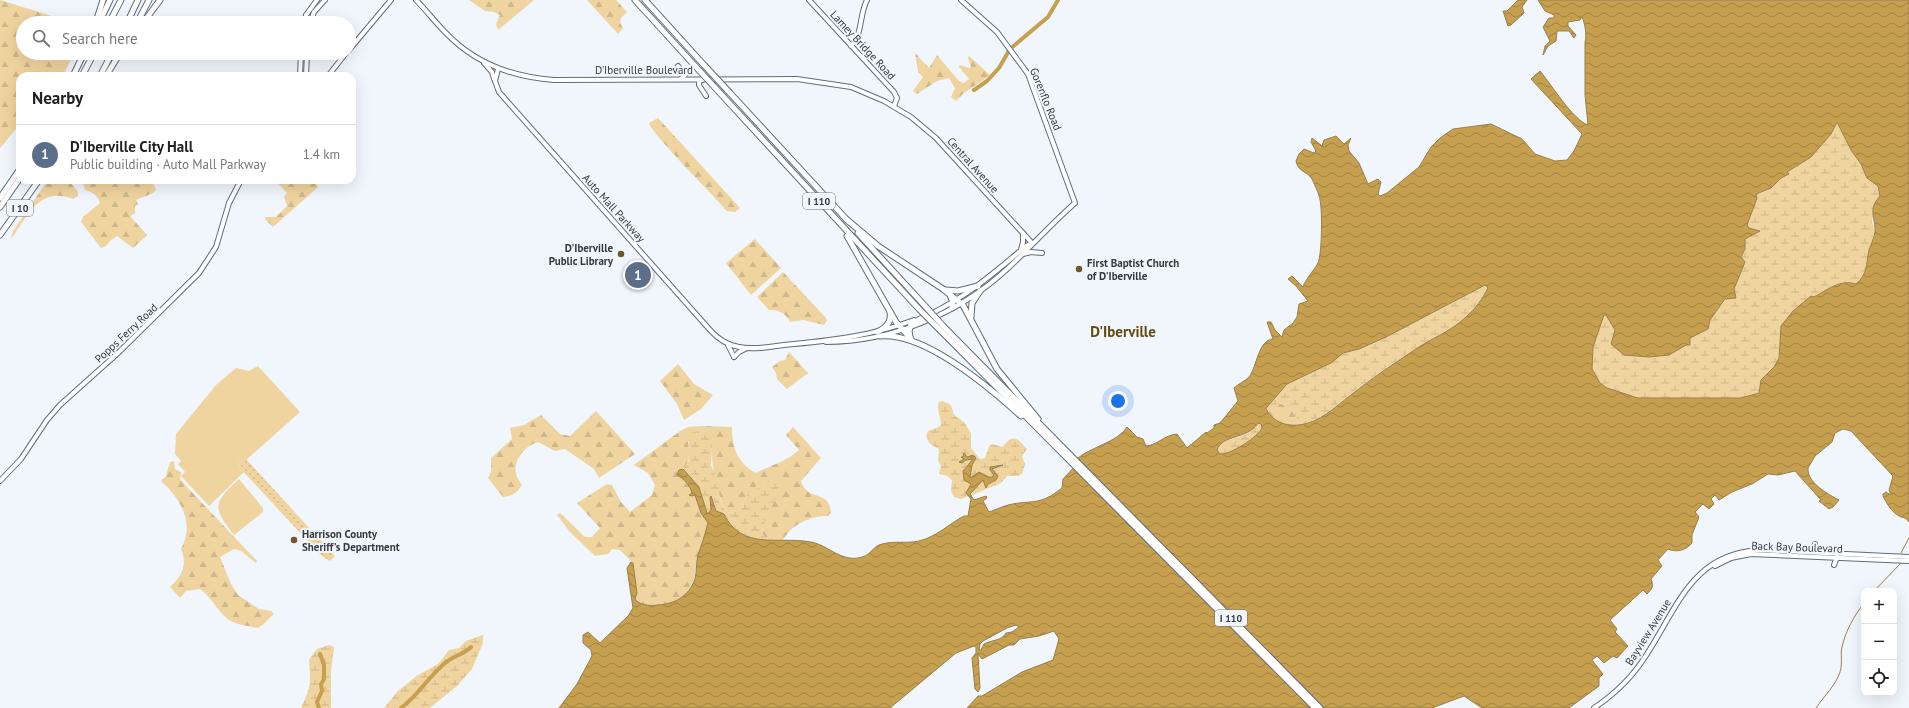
<!DOCTYPE html>
<meta charset="utf-8">
<style>
body{margin:0;font-family:"PT Sans",sans-serif;background:#f2f2f2;color:#222}
.controls{position:absolute;right:12px;bottom:12px;display:grid;overflow:hidden;border-radius:8px;box-shadow:0 4px 16px #0002}
.controls button{width:36px;height:36px;display:grid;place-items:center;padding:0;border:0;border-bottom:1px solid #e0e0e0;background:#fff;color:#222;font:20px sans-serif}
.you{position:absolute;left:1118px;top:401px;width:14px;height:14px;margin:-10px;border:3px solid #fff;border-radius:50%;background:#1a73e8;box-shadow:0 0 0 6px #1a73e833}
.badge{display:grid;place-items:center;width:26px;height:26px;border-radius:50%;background:#0b8043;color:#fff;font-size:13px;font-weight:700}
.pin{position:absolute;translate:-50% -50%;border:2px solid #fff;box-shadow:0 1px 4px #0006}
.list{margin:0;padding:0;list-style:none}
h2{display:flex;justify-content:space-between;align-items:center;height:52px;margin:0;padding:0 16px;font-size:17px}
h2 small{font-size:13px;font-weight:400;color:#767676}
.list li{display:grid;grid-template-columns:26px 1fr auto;gap:12px;align-items:center;box-sizing:border-box;height:60px;padding:0 16px;border-top:1px solid #e0e0e0}
.list b{display:block;font-size:15px;white-space:nowrap}
.list p{margin:0;font-size:13px;white-space:nowrap;color:#767676}
.list em{font-size:13px;font-style:normal;color:#767676}
.icon{flex:none;width:22px;height:22px;fill:none;stroke:currentColor;stroke-width:2;stroke-linecap:round;stroke-linejoin:round}
.map{position:relative;flex:none;width:1909px;height:708px;overflow:hidden}
.search{position:absolute;background:#fff;box-shadow:0 4px 16px #0002;left:16px;top:16px;width:340px;height:44px;display:flex;align-items:center;gap:10px;box-sizing:border-box;padding:0 14px;border-radius:22px;color:#767676;font-size:15px}
.panel{position:absolute;background:#fff;box-shadow:0 4px 16px #0002;left:16px;top:72px;width:340px;height:112px;border-radius:12px}
.map>svg:first-child{display:block}
.grass{fill:url(#grass-dots)}
.forest{fill:url(#forest-firs)}
.wetland{fill:url(#wetland-marsh)}
.garden{fill:#f0d49f}
.water{fill:url(#water-waves);stroke:#9a814a;fill-rule:evenodd}
.lines{fill:none;stroke-linecap:round;stroke-linejoin:round}
.stream{stroke:#9a814a;stroke-width:1}
.river{stroke:#c69f4f;stroke-width:4}
.major-casing{stroke:#5f6c7a;stroke-width:6}
.highway-casing{stroke:#5f6c7a;stroke-width:7}
.major{stroke:#fff;stroke-width:4}
.highway{stroke:#fff;stroke-width:5}
.highway-bridge-casing{stroke:#5f6c7a;stroke-width:7;stroke-linecap:butt}
.highway-bridge{stroke:#fff;stroke-width:5}
.poi-dot{fill:#705929;stroke:#f0f6fc;stroke-width:1.5}
.labels{text-anchor:middle;dominant-baseline:central;stroke-width:4;stroke-linejoin:round;paint-order:stroke}
.shield{fill:#f0f6fc;stroke:#6c7278;stroke-width:1}
.shield-label{font-size:10px;font-weight:bold;fill:#343a40}
.street-label{font-size:11px;fill:#343a40;stroke:#f0f6fc}
.poi-label{font-size:11px;font-weight:bold;fill:#343a40;stroke:#f0f6fc;text-anchor:start}
.district-label{font-size:15px;font-weight:bold;fill:#644a0f;stroke:#f0f6fc}
</style>
<div class="map">
<svg width="1909" height="708" viewBox="0 0 1909 708">
<defs>
<pattern id="grass-dots" width="8" height="8" patternUnits="userSpaceOnUse"><rect width="8" height="8" fill="#f0d49f"/><path d="M2 2h.1M6 6h.1" fill="none" stroke="#ceb78a" stroke-width="1.8" stroke-linecap="round"/></pattern>
<pattern id="forest-firs" width="22" height="20" patternUnits="userSpaceOnUse"><rect width="22" height="20" fill="#f0d49f"/><path d="M5 1l3.5 6h-7zM16 11l3.5 6h-7z" fill="#ceb78a"/></pattern>
<pattern id="wetland-marsh" width="20" height="14" patternUnits="userSpaceOnUse"><rect width="20" height="14" fill="#f0d49f"/><path d="M1 5h8M5 5V1M11 12h8M15 12V8" fill="none" stroke="#ceb78a"/></pattern>
<pattern id="water-waves" width="16" height="10" patternUnits="userSpaceOnUse"><rect width="16" height="10" fill="#c69f4f"/><path d="M0 5q4-4 8 0t8 0" fill="none" stroke="#a28343"/></pattern>
</defs>
<rect width="100%" height="100%" fill="#f0f6fc"/>
<polygon class="grass" points="245,458 335,556 330,561 322,556 304,537 238,466 239,462"/>
<g class="forest">
<polygon points="0,0 55,17 63,23 23,23 23,53 74,53 63,76 20,76 20,129 16,129 0,148"/>
<polygon points="469,0 534,0 498,30 496,24 500,15 494,12 485,11"/>
<polygon points="587,0 616,0 627,12 621,18 620,23 623,28 618,34"/>
<polygon points="915,53 929,68 937,55 959,81 964,83 969,79 959,67 960,65 969,68 971,67 968,58 969,56 989,74 989,76 964,93 956,101 951,97 955,88 949,78 937,81 917,94 913,91 923,77 918,72"/>
<path d="M 658,118 L 740,208 L 735,212 L 727,211 C 716,198 651,133 649,123 Z"/>
<path d="M 48,180 L 69,180 L 69,181 L 78,192 L 78,196 L 73,199 C 39,186 28,216 11,239 L 13,231 Z"/>
<path d="M 80,180 L 145,180 L 154,185 L 156,190 L 153,193 L 136,200 L 138,204 L 135,206 L 135,213 L 130,216 L 147,235 L 133,248 L 117,236 L 110,241 L 106,246 L 101,248 L 81,222 L 83,217 L 100,203 C 98,195 92,192 85,190 L 83,183 Z"/>
<polygon points="275,180 296,180 300,184 302,182 301,180 313,180 318,187 273,227 265,219 266,217 276,217 287,206 284,197 287,193"/>
<polygon points="755,239 781,268 751,295 726,263"/>
<path d="M 783,272 L 826,318 L 827,320 L 824,325 L 803,320 L 790,322 C 785,313 780,310 769,310 L 757,297 Z"/>
<polygon points="789,352 808,373 787,389 777,379 776,373 772,367 780,361 785,360"/>
<polygon points="678,364 694,384 713,395 701,409 684,420 677,404 660,381"/>
<path d="M 1275,403 C 1286,402 1298,414 1299,425 C 1286,427 1273,421 1266,409 L 1267,407 Z"/>
<path d="M 596,411 L 635,454 L 599,478 L 594,469 L 565,449 L 555,451 L 538,442 C 525,446 513,459 516,474 C 517,478 520,482 522,485 C 517,493 512,496 503,497 L 488,478 L 491,472 L 491,458 L 512,439 L 510,428 L 524,425 L 541,415 L 560,434 L 570,436 Z"/>
<path d="M 702,426 L 732,427 C 732,447 737,463 756,473 C 771,465 786,462 799,450 L 786,435 L 793,427 L 821,458 L 801,481 C 808,503 828,488 831,512 L 828,516 C 810,516 792,524 783,540 L 768,541 L 762,533 L 764,522 L 771,507 L 765,483 L 757,490 L 747,495 L 740,510 L 732,513 L 725,511 C 717,491 711,468 712,447 L 688,442 C 690,452 691,467 679,471 L 692,490 L 692,493 L 690,495 L 695,494 L 701,513 L 708,523 L 705,537 L 698,556 L 694,580 L 685,595 L 674,603 L 663,605 L 642,604 L 635,599 L 637,593 L 633,563 L 620,550 L 612,549 L 608,554 L 595,556 L 570,532 L 557,515 L 560,513 L 585,537 L 592,537 L 600,528 L 577,503 L 607,484 L 612,485 L 621,502 L 630,512 L 652,495 L 655,485 L 648,473 L 634,465 L 680,431 L 688,427 Z"/>
<path d="M 174,461 L 175,469 L 181,472 L 180,479 L 188,488 L 257,561 L 256,563 L 241,551 L 234,549 L 220,557 L 231,584 L 238,595 L 259,609 L 271,611 L 274,614 C 270,617 262,627 257,628 C 254,628 250,626 248,626 C 218,622 220,604 200,589 L 186,591 L 180,598 L 170,587 C 182,576 188,565 181,549 C 195,523 181,499 161,481 L 166,476 L 170,462 Z"/>
</g>
<g class="wetland">
<polygon points="1837,122 1851,150 1861,164 1867,178 1878,186 1880,196 1876,200 1872,221 1875,230 1869,250 1867,269 1862,279 1856,284 1837,285 1814,297 1779,345 1779,358 1774,367 1761,380 1759,393 1741,398 1638,398 1607,388 1600,383 1592,369 1593,347 1604,315 1606,315 1615,330 1669,355 1686,345 1690,338 1708,329 1710,320 1734,289 1745,262 1741,257 1745,249 1745,239 1760,231 1749,228 1747,225 1757,197 1756,194 1771,188 1781,178 1789,174 1787,172 1811,157"/>
<path d="M 1485,285 L 1488,288 C 1482,298 1474,309 1466,317 C 1450,332 1432,339 1414,350 C 1394,362 1375,376 1356,390 C 1338,404 1322,420 1299,425 C 1298,416 1289,407 1281,403 L 1267,407 L 1287,384 L 1331,363 L 1343,353 L 1359,349 L 1386,337 Z"/>
<path d="M 943,401 L 951,405 L 954,415 L 964,422 L 971,433 L 971,448 L 980,459 L 985,458 L 989,446 L 992,444 L 1002,447 C 1005,445 1006,442 1009,440 C 1017,435 1022,444 1027,449 L 1022,456 L 1025,464 L 1022,474 L 1018,476 L 1007,476 L 1001,483 L 970,496 L 976,486 L 983,480 L 986,487 L 988,484 L 996,480 L 998,476 L 992,469 L 1002,465 L 990,467 L 994,475 L 992,477 L 989,477 L 979,472 L 970,478 L 972,465 L 976,458 L 973,455 L 967,457 L 964,454 L 962,458 L 964,459 L 961,461 L 973,459 L 964,469 L 964,479 L 971,484 L 966,494 L 969,496 L 961,499 L 954,497 L 951,491 L 952,480 L 947,476 L 939,474 L 941,466 L 938,460 L 939,449 L 930,444 L 926,436 L 928,431 L 937,428 L 941,425 C 941,416 936,410 939,402 Z"/>
<path d="M 1259,422 L 1262,428 C 1258,437 1230,455 1220,454 L 1217,450 C 1221,439 1232,440 1241,436 C 1248,434 1253,426 1259,422 Z"/>
<path d="M 695,432 L 707,435 L 712,447 L 711,465 L 717,479 L 720,499 L 725,511 L 732,513 L 740,510 L 747,495 C 757,490 764,483 773,478 L 780,480 C 778,499 765,514 762,533 L 768,541 C 749,541 732,531 724,514 L 716,511 L 714,502 L 710,498 L 711,509 L 709,513 L 707,513 L 699,487 L 683,469 L 689,461 L 689,434 Z"/>
<polygon points="483,635 483,643 472,669 457,686 430,708 384,708 398,691 418,675 438,664 449,650 459,648 466,641"/>
<path d="M 329,645 L 334,647 L 331,671 L 331,708 L 301,708 C 311,687 311,684 309,660 L 317,649 Z"/>
</g>
<g class="garden">
<polygon points="258,366 300,412 246,460 245,458 239,462 238,466 244,472 209,506 181,476 185,472 178,464 181,461 175,454 176,434 216,385 236,368 249,371"/>
<path d="M 239,479 L 263,508 L 263,512 L 234,535 C 212,507 213,503 239,479 Z"/>
</g>
<g class="water">
<polygon points="1518,0 1527,0 1522,7 1524,13 1511,25 1508,26 1503,11 1507,11"/>
<path d="M 1538,0 L 1909,0 L 1909,522 C 1906,518 1905,518 1901,517 C 1892,513 1887,504 1883,496 L 1883,494 L 1886,492 L 1891,495 L 1889,490 L 1893,476 L 1851,431 L 1843,429 L 1835,433 L 1832,442 L 1815,456 L 1808,468 C 1807,483 1828,494 1839,500 L 1833,507 L 1829,509 L 1819,501 L 1821,500 L 1795,471 L 1778,475 L 1768,474 L 1752,484 L 1732,492 L 1719,500 L 1715,495 L 1711,499 L 1714,504 L 1709,509 L 1703,504 L 1695,512 L 1699,517 L 1692,535 L 1692,543 C 1686,550 1677,553 1668,549 L 1658,560 L 1662,566 L 1651,579 C 1654,587 1652,589 1647,594 L 1643,590 L 1610,620 L 1617,629 L 1615,632 L 1628,646 L 1617,658 L 1613,656 L 1604,663 L 1597,656 L 1592,660 L 1603,674 L 1599,678 L 1599,686 L 1569,708 L 1482,708 L 1464,696 L 1432,708 L 967,708 L 978,696 L 982,696 L 1022,672 L 1053,660 L 1059,639 L 1054,631 L 1039,636 L 1020,639 L 1014,645 L 1009,645 L 982,659 L 978,654 L 980,688 L 978,692 L 975,689 L 972,658 L 976,653 L 976,647 L 974,646 L 956,653 L 890,708 L 559,708 L 577,684 L 592,656 L 591,650 L 583,643 L 583,635 L 588,632 L 600,643 L 628,616 L 633,608 L 627,568 L 631,562 L 633,563 L 637,593 L 635,599 C 639,605 650,606 657,605 C 675,604 688,597 695,579 C 697,571 696,563 698,555 C 702,544 705,534 708,523 L 701,513 L 695,495 L 692,496 L 689,495 L 692,493 C 690,485 684,479 677,475 L 679,470 L 683,469 L 699,487 L 707,513 L 709,513 L 711,509 L 710,498 L 711,496 L 716,511 L 724,514 C 742,551 778,536 811,542 C 829,545 843,565 865,556 C 870,554 874,547 879,545 C 892,540 906,544 919,541 C 936,537 949,524 964,516 L 968,516 L 971,499 L 966,493 L 971,484 L 964,480 L 963,471 L 973,459 L 966,460 L 962,463 L 959,462 L 964,459 L 961,457 L 963,457 L 964,453 L 967,457 L 973,455 L 976,458 L 972,465 L 970,478 L 979,472 L 989,477 L 992,477 L 994,475 L 990,470 L 990,467 L 1003,465 L 992,469 L 998,476 L 996,480 L 988,484 L 986,488 L 983,480 L 970,494 L 974,500 L 986,496 L 987,498 L 983,501 L 989,512 C 995,510 1001,507 1008,505 C 1033,499 1038,507 1062,488 L 1063,479 L 1080,461 L 1078,458 C 1091,447 1118,442 1127,427 L 1137,437 L 1143,439 L 1146,446 C 1158,445 1164,435 1177,434 L 1187,448 L 1206,432 L 1207,433 L 1214,428 L 1214,425 L 1220,423 L 1238,401 L 1234,388 C 1238,384 1245,381 1249,377 C 1257,367 1258,340 1273,339 L 1267,322 L 1271,322 L 1275,330 L 1282,337 L 1284,330 L 1293,323 L 1297,317 L 1299,304 L 1308,301 L 1296,286 L 1288,279 L 1292,276 L 1303,287 C 1306,278 1313,272 1318,263 C 1322,254 1323,206 1319,196 C 1319,194 1313,181 1312,179 C 1307,171 1298,172 1296,161 L 1299,154 L 1304,149 L 1314,153 L 1316,151 L 1311,142 L 1312,138 L 1322,146 L 1324,140 L 1336,136 L 1344,144 L 1351,138 L 1348,145 L 1349,151 L 1359,163 L 1368,184 L 1378,179 L 1381,182 L 1378,194 L 1380,196 L 1387,193 L 1419,167 L 1431,147 L 1440,138 L 1453,129 L 1491,124 L 1522,139 L 1535,154 L 1555,161 L 1567,160 L 1574,151 L 1582,134 L 1531,79 L 1540,71 C 1551,84 1573,120 1588,125 L 1585,95 L 1585,42 C 1587,36 1585,23 1582,17 L 1580,20 L 1568,22 L 1568,26 L 1576,35 L 1574,38 L 1569,31 L 1557,31 L 1556,41 L 1548,46 L 1543,55 L 1545,46 L 1550,41 L 1543,27 L 1549,18 L 1554,18 L 1554,15 L 1545,11 ZM 1837,122 L 1851,150 L 1861,164 L 1867,178 L 1878,186 L 1880,196 C 1867,210 1876,218 1875,232 C 1874,238 1871,244 1869,250 C 1866,264 1868,274 1856,284 C 1840,279 1827,290 1814,297 L 1811,296 L 1793,311 L 1781,326 L 1779,358 L 1774,367 L 1761,380 L 1759,393 L 1741,398 L 1638,398 L 1607,388 L 1600,383 L 1592,369 L 1593,347 L 1604,315 L 1606,315 L 1615,330 L 1611,344 L 1624,355 L 1649,357 L 1669,355 L 1686,345 L 1690,345 L 1690,338 L 1708,329 L 1710,320 L 1725,299 L 1736,298 L 1734,289 L 1745,262 L 1741,257 L 1745,249 L 1745,239 L 1760,231 L 1749,228 L 1747,225 L 1757,198 L 1756,194 L 1771,188 L 1781,178 L 1789,174 L 1787,172 L 1811,157 L 1831,134 ZM 1485,285 L 1488,288 C 1483,298 1475,309 1466,317 C 1449,333 1431,338 1413,351 C 1393,364 1374,377 1356,391 C 1341,402 1325,418 1308,423 C 1292,428 1275,425 1266,409 L 1267,407 L 1287,384 L 1331,363 L 1343,353 L 1359,349 L 1386,337 ZM 1258,423 L 1261,424 L 1262,428 C 1258,437 1230,455 1220,454 L 1217,450 C 1222,434 1247,440 1258,423 ZM 1016,625 L 1019,627 L 1012,632 L 1006,633 C 1002,641 991,640 984,644 L 981,650 L 979,650 L 980,644 L 983,641 L 1007,628 Z"/>
</g>
<g class="lines">
<g class="stream">
<polyline points="1901,553 1909,538"/>
<polyline points="1874,591 1901,563"/>
<path d="M 1816,708 C 1824,696 1836,685 1840,672 C 1843,662 1840,655 1842,647 C 1846,630 1854,616 1864,603"/>
</g>
<g class="river">
<polyline points="974,90 987,81 999,68 1010,49 1048,17 1058,0"/>
<polyline points="319,708 317,702 322,691 321,684 324,679 324,665 320,654"/>
<path d="M 401,708 C 418,696 428,677 445,663 C 453,656 463,655 471,647"/>
</g>
<g class="major-casing">
<g id="major">
<path d="M 416,0 C 426,10 435,22 445,32 C 474,63 512,77 554,80 L 797,79 L 851,87 L 884,101 L 911,117 L 936,138 L 1032,243"/>
<polyline points="809,0 894,92 897,98 894,106"/>
<polyline points="304,23 306,15 317,0"/>
<polyline points="310,23 314,12 325,0"/>
<path d="M 851,46 C 863,34 859,15 867,0"/>
<polyline points="349,50 391,0"/>
<polyline points="484,63 492,72 494,79"/>
<polyline points="678,66 685,75 681,79"/>
<path d="M 498,69 L 495,81 L 499,92 L 710,330 C 718,339 727,345 739,347 C 753,350 770,347 784,345 C 828,341 872,336 914,320"/>
<polyline points="300,76 301,53"/>
<polyline points="306,76 307,53"/>
<polyline points="328,76 346,53"/>
<polyline points="703,79 699,82 699,85 706,96"/>
<polyline points="1021,250 1023,242 1023,233"/>
<polyline points="1023,254 1031,252 1042,253"/>
<path d="M 924,317 C 964,299 993,274 1026,246 L 1032,243"/>
<path d="M 826,342 C 891,342 958,314 1006,270 C 1030,248 1051,224 1075,203 L 1028,74 L 997,32 L 961,0"/>
<polyline points="728,345 734,357"/>
<polyline points="734,357 739,352 745,349"/>
<polyline points="0,481 21,459 47,420 60,405 118,353 199,273 216,247 229,203 241,180"/>
<polyline points="1810,552 1814,550 1815,544"/>
<polyline points="1834,565 1837,557"/>
<polyline points="1715,566 1731,558 1751,554 1909,561"/>
<path d="M 1594,708 C 1615,694 1634,675 1647,654 C 1678,606 1693,553 1760,550 L 1909,557"/>
</g>
</g>
<g class="highway-casing">
<g id="highway">
<polyline points="635,0 696,67"/>
<polyline points="645,0 704,65"/>
<polyline points="96,22 103,0"/>
<polyline points="99,23 110,0"/>
<polyline points="109,23 121,0"/>
<polyline points="127,23 138,0"/>
<polyline points="137,23 149,0"/>
<polyline points="143,23 160,0"/>
<polyline points="73,76 84,53"/>
<polyline points="82,76 94,53"/>
<polyline points="100,76 112,53"/>
<polyline points="106,76 120,53"/>
<polyline points="720,93 919,309"/>
<polyline points="730,93 848,221"/>
<polyline points="0,198 20,169"/>
<polyline points="0,207 20,178"/>
<polyline points="846,219 878,246 943,289 963,305 997,369 1038,419"/>
<polyline points="858,233 925,306"/>
<polyline points="0,235 39,180"/>
<polyline points="847,236 896,322 911,339"/>
<polyline points="946,290 958,291 978,286"/>
<polyline points="950,295 953,302 952,308"/>
<polyline points="971,317 972,303 980,291"/>
<polyline points="944,327 1320,708"/>
<polyline points="940,330 1315,708"/>
<path d="M 877,332 C 886,328 892,322 890,312"/>
<path d="M 880,336 C 925,332 989,387 1021,416"/>
<polyline points="910,337 909,331 911,324 922,318"/>
</g>
</g>
<use href="#major" class="major"/>
<use href="#highway" class="highway"/>
<g class="highway-bridge-casing">
<g id="highway-bridge">
<polyline points="704,65 730,93"/>
<polyline points="696,67 720,93"/>
<polyline points="925,306 944,327"/>
<polyline points="919,309 940,330"/>
</g>
</g>
<use href="#highway-bridge" class="highway-bridge"/>
</g>
<g class="poi-dot">
<circle cx="621" cy="254" r="4"/>
<circle cx="1079" cy="269" r="4"/>
<circle cx="294" cy="540" r="4"/>
</g>
<g class="labels">
<g class="shield">
<rect x="803" y="193" width="32" height="16" rx="3"/>
<rect x="7" y="200" width="26" height="16" rx="3"/>
<rect x="1215" y="610" width="32" height="16" rx="3"/>
</g>
<g class="shield-label">
<text x="819" y="201">I 110</text>
<text x="20" y="208">I 10</text>
<text x="1231" y="618">I 110</text>
</g>
<g class="street-label">
<text transform="translate(863 45) rotate(47)">Lamey Bridge Road</text>
<text x="644" y="70">D'Iberville Boulevard</text>
<text transform="translate(1046 99) rotate(68)">Gorenflo Road</text>
<text transform="translate(973 165) rotate(48)">Central Avenue</text>
<text transform="translate(614 208) rotate(48)">Auto Mall Parkway</text>
<text transform="translate(126 333) rotate(-43)">Popps Ferry Road</text>
<text transform="translate(1797 547) rotate(2)">Back Bay Boulevard</text>
<text transform="translate(1648 632) rotate(-58)">Bayview Avenue</text>
</g>
<g class="poi-label">
<text x="613" y="248" text-anchor="end">D'Iberville<tspan x="613" dy="13">Public Library</tspan></text>
<text x="1087" y="263">First Baptist Church<tspan x="1087" dy="13">of D'Iberville</tspan></text>
<text x="302" y="534">Harrison County<tspan x="302" dy="13">Sheriff's Department</tspan></text>
</g>
<g class="district-label">
<text x="1123" y="331">D'Iberville</text>
</g>
</g>
</svg>
<div class="controls">
<button>+</button>
<button>−</button>
<button><svg class="icon" aria-label="locate" viewBox="0 0 24 24"><circle cx="12" cy="12" r="6"/><path d="M12 2v4M12 18v4M2 12h4M18 12h4"/></svg></button>
</div>
<div class="you"></div>
<div class="pin badge" style="left:638px;top:275px;background:#5c6f8a">1</div>
<div class="search"><svg class="icon" aria-label="search" viewBox="0 0 24 24"><circle cx="10" cy="10" r="6"/><path d="M15 15l6 6"/></svg>Search here</div>
<section class="panel">
<h2>Nearby<small></small></h2>
<ul class="list">
<li><span class="badge" style="background:#5c6f8a">1</span><div><b>D'Iberville City Hall</b><p>Public building · Auto Mall Parkway</p></div><em>1.4 km</em></li>
</ul>
</section>
</div>
